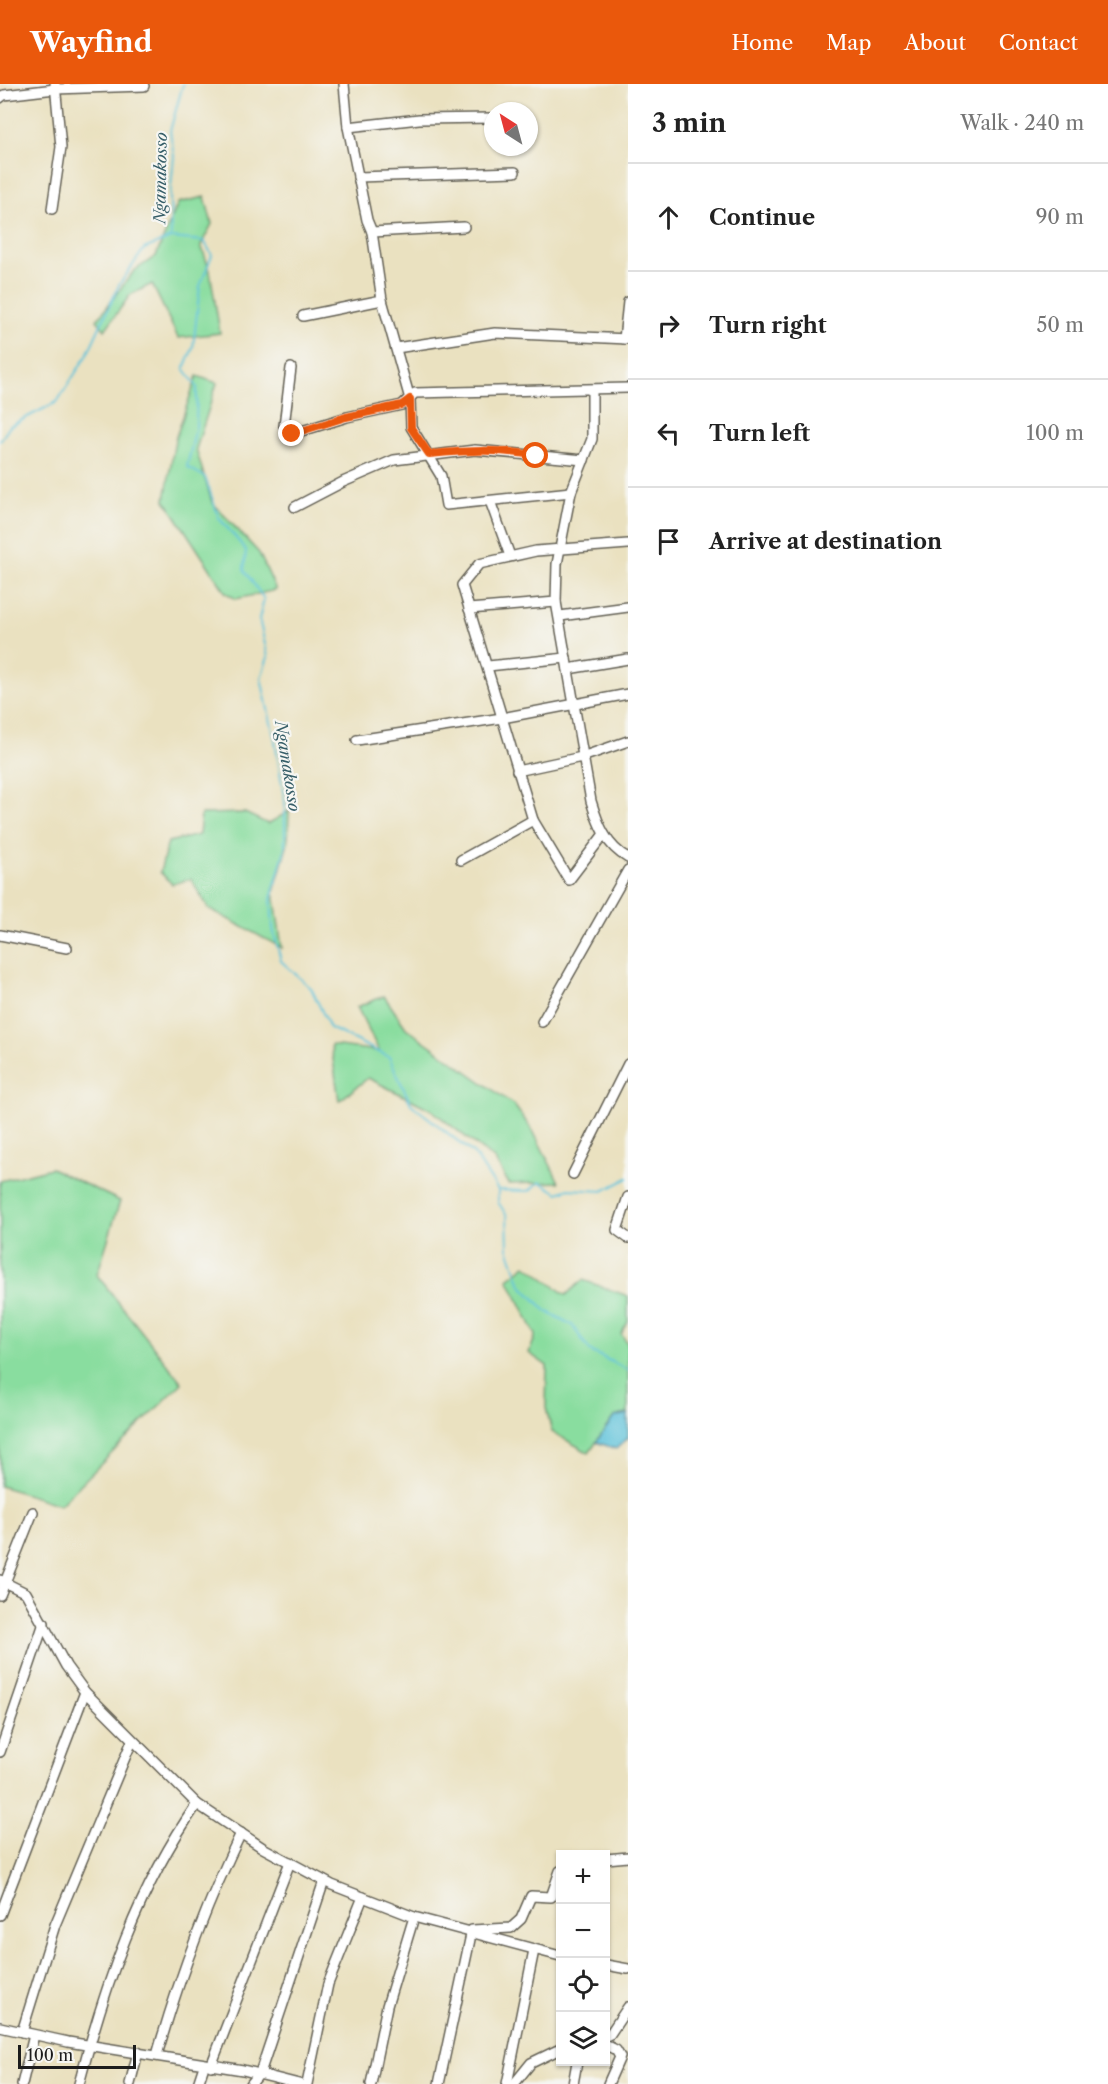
<!DOCTYPE html>
<meta charset="utf-8">
<style>
body{margin:0;font-family:"Libre Caslon Text",serif;background:#f6f6f6;color:#222}
.controls{position:absolute;right:18px;bottom:18px;display:grid;overflow:hidden;border-radius:0px;box-shadow:0 2px 4px #0004}
.controls button{width:54px;height:54px;display:grid;place-items:center;padding:0;border:0;border-bottom:2px solid #e0e0e0;background:#fff;color:#222;font:30px sans-serif}
.compass{position:absolute;left:484px;top:18px;width:54px;height:54px;border-radius:50%;background:#fff;box-shadow:0 2px 4px #0004;rotate:324deg}
.scale{position:absolute;left:18px;bottom:15px;width:118px;box-sizing:border-box;padding-left:6px;border:3px solid #1c1c1c;border-top:0;font-size:16px;line-height:21px;white-space:nowrap;color:#1c1c1c;-webkit-text-stroke:4px #f6f6f2;paint-order:stroke}
.stop{position:absolute;width:18px;height:18px;margin:-14px;border:4px solid #ea580c;border-radius:50%;background:#fff}
.stop.end{background:#ea580c;border-color:#fff;box-shadow:0 2px 6px #0008}
.list{margin:0;padding:0;list-style:none}
h2{display:flex;justify-content:space-between;align-items:center;height:78px;margin:0;padding:0 24px;font-size:26px}
h2 small{font-size:20px;font-weight:400;color:#767676}
.list li{display:grid;grid-template-columns:39px 1fr auto;gap:18px;align-items:center;box-sizing:border-box;height:108px;padding:0 24px;border-top:2px solid #e0e0e0}
.list b{display:block;font-size:22px;white-space:nowrap}
.list em{font-size:20px;font-style:normal;color:#767676}
.icon{flex:none;width:33px;height:33px;fill:none;stroke:currentColor;stroke-width:2;stroke-linecap:round;stroke-linejoin:round}
.map{position:relative;flex:none;width:628px;height:2000px;overflow:hidden}
header{display:flex;align-items:center;gap:36px;box-sizing:border-box;height:84px;padding:0 30px;background:#ea580c;color:#fff}
header strong{font-size:28px}
nav{display:flex;gap:33px;margin-inline-start:auto;font-size:21px}
main{display:flex}
aside{flex:1;background:#fff}
.map>svg:first-child{display:block}
.green{fill:#89dd9f;stroke:#527c5e;stroke-width:1.5}
.water{fill:#5dc2da;stroke:#3c6f7b;stroke-width:1.5}
.lines{fill:none;stroke-linecap:round;stroke-linejoin:round}
.stream{stroke:#5dc2da;stroke-width:2}
.minor-casing{stroke:#646155;stroke-width:12}
.minor{stroke:#fff;stroke-width:9}
.route{stroke:#ea580c;stroke-width:8}
.labels{text-anchor:middle;dominant-baseline:central;stroke-width:4.5;stroke-linejoin:round;paint-order:stroke}
.water-label{font-size:16px;font-style:italic;fill:#365e68;stroke:#f6f6f2}
</style>
<header>
<strong>Wayfind</strong>
<nav><a>Home</a><a>Map</a><a>About</a><a>Contact</a></nav>
</header>
<main>
<div class="map">
<svg width="628" height="2000" viewBox="0 0 628 2000">
<rect width="100%" height="100%" fill="#f6f6f2"/>
<filter id="ink" filterUnits="userSpaceOnUse"><feTurbulence type="fractalNoise" baseFrequency=".0167" numOctaves="2"/><feDisplacementMap in="SourceGraphic" scale="12" xChannelSelector="R" yChannelSelector="G"/><feConvolveMatrix kernelMatrix="1 2 1 2 8 2 1 2 1" color-interpolation-filters="sRGB"/></filter>
<filter id="wash" filterUnits="userSpaceOnUse"><feTurbulence type="fractalNoise" baseFrequency=".008" numOctaves="4" result="noise"/><feDisplacementMap in="SourceGraphic" scale="24" xChannelSelector="R" yChannelSelector="G"/><feGaussianBlur stdDeviation="1.35" result="paint"/><feColorMatrix in="noise" values="0 0 0 0 0 0 0 0 0 0 0 0 0 0 0 0 0 1.4 0 .05"/><feComposite in="paint" operator="in"/></filter>
<g filter="url(#wash)">
<rect width="100%" height="100%" fill="#eae1c0"/>
<g class="green">
<polygon points="205,113 212,140 201,161 210,187 220,249 178,254 152,200 130,211 105,246 97,236 134,187 156,172 178,119"/>
<polygon points="197,292 217,299 196,365 212,418 259,469 276,506 236,515 226,509 165,416 175,356"/>
<polygon points="289,727 288,759 274,808 282,864 209,825 191,795 172,800 160,788 168,758 199,751 201,730 245,729 268,740"/>
<polygon points="384,912 406,944 514,1021 533,1047 559,1098 509,1100 495,1076 430,1025 368,994 339,1017 331,961 379,967 357,923"/>
<polygon points="51,1084 120,1117 97,1191 182,1299 60,1421 0,1402 0,1097"/>
<polygon points="526,1181 566,1211 583,1196 628,1212 628,1238 621,1250 628,1260 628,1330 614,1333 589,1369 552,1348 546,1324 547,1282 529,1269 536,1251 508,1195"/>
</g>
<polygon class="water" points="628,1330 628,1354 616,1365 596,1358 614,1333"/>
<g class="lines">
<g class="stream">
<polyline points="183,0 170,47 174,72 170,113 171,154 204,157 212,171 200,202 193,264 184,284 197,303 196,343 187,383 205,393 219,434 246,466 244,486 264,515 259,535 268,573 261,594 275,657 285,720 285,765 271,815 273,845 281,877 311,904 330,944 389,973 411,1020 474,1070 498,1106 498,1118 507,1132 508,1164 521,1201 546,1227 572,1241 590,1267 628,1286"/>
<polyline points="0,357 10,342 57,318 87,271 119,201 144,165 171,154"/>
<polyline points="498,1106 529,1107 540,1098 558,1109 569,1105 603,1107 628,1094"/>
</g>
</g>
</g>
<g filter="url(#ink)">
<g class="lines">
<g class="minor-casing">
<g id="minor">
<polyline points="344,0 348,43 367,136 372,148 382,216 410,315 411,343 441,392 446,421 571,408"/>
<polyline points="0,14 4,11 55,5 144,2"/>
<polyline points="348,43 419,35 493,34"/>
<polyline points="358,93 515,88"/>
<polyline points="52,125 61,63 55,0"/>
<polyline points="372,148 464,143"/>
<polyline points="303,232 382,216"/>
<polyline points="624,255 628,218"/>
<polyline points="396,264 495,249 628,255"/>
<polyline points="291,284 284,342 292,350 347,333 402,321 415,309 628,304"/>
<path d="M 592,307 L 592,355 L 571,408 L 557,480 L 556,518 L 591,717 C 598,740 606,762 628,774"/>
<polyline points="490,417 510,472"/>
<polyline points="295,423 343,398 394,376 475,366 584,376"/>
<polyline points="469,525 556,518"/>
<polyline points="560,532 628,523"/>
<polyline points="488,582 566,574"/>
<polyline points="568,585 628,575"/>
<polyline points="357,656 502,634 628,610"/>
<polyline points="517,687 582,673 628,657"/>
<polyline points="604,750 569,796 533,736 462,501 479,480 536,467 628,460"/>
<polyline points="461,776 533,736"/>
<polyline points="0,851 67,864"/>
<polyline points="542,938 628,786"/>
<polyline points="573,1090 628,980"/>
<polyline points="628,1113 617,1146 628,1154"/>
<polyline points="0,1496 26,1509 66,1582 85,1608 197,1720 263,1764 332,1801 414,1833 560,1872"/>
<polyline points="0,1511 33,1428"/>
<polyline points="0,1668 44,1539"/>
<polyline points="606,1775 628,1773"/>
<polyline points="0,1831 85,1608"/>
<polyline points="606,1881 628,1885"/>
<polyline points="0,1943 68,1958 243,1986 299,2000"/>
<polyline points="22,1948 55,1841 132,1657"/>
<polyline points="606,1952 610,1950 628,1923"/>
<polyline points="606,1961 616,1966 620,1973 608,2000"/>
<path d="M 157,1971 C 179,1894 206,1821 241,1749"/>
<polyline points="211,1982 290,1778"/>
<polyline points="22,2000 34,1951"/>
<path d="M 79,2000 C 105,1901 138,1804 197,1720"/>
<polyline points="130,2000 138,1968"/>
<polyline points="198,2000 204,1982"/>
<polyline points="251,2000 260,1989 324,1797"/>
<polyline points="307,2000 328,1900 363,1813"/>
<polyline points="371,2000 387,1922 414,1833"/>
<polyline points="439,2000 472,1846 511,1844 521,1835 531,1812 551,1813 560,1787"/>
<polyline points="507,2000 534,1866"/>
<polyline points="514,2000 531,1979 560,1965"/>
<polyline points="573,2000 577,1978"/>
</g>
</g>
<use href="#minor" class="minor"/>
</g>
</g>
<g class="lines" filter="url(#ink)">
<path class="route" d="M 292,350 L 346,333 L 402,321 L 410,315 L 411,344 L 429,370 C 464,367 501,364 536,372"/>
</g>
<g class="labels">
<g class="water-label">
<text transform="translate(160 94) rotate(-89)">Ngamakosso</text>
<text transform="translate(288 682) rotate(81)">Ngamakosso</text>
</g>
</g>
</svg>
<div class="controls">
<button>+</button>
<button>−</button>
<button><svg class="icon" aria-label="locate" viewBox="0 0 24 24"><circle cx="12" cy="12" r="6"/><path d="M12 2v4M12 18v4M2 12h4M18 12h4"/></svg></button>
<button><svg class="icon" aria-label="layers" viewBox="0 0 24 24"><path d="M12 4l9 5-9 5-9-5zM3 14l9 5 9-5"/></svg></button>
</div>
<svg class="compass" viewBox="-18 -18 36 36"><path d="M0-13l5 13h-10z" fill="#e53935"/><path d="M0 13l5-13h-10z" fill="#767676"/></svg>
<div class="scale">100 m</div>
<div class="stop" style="left:536px;top:372px"></div>
<div class="stop end" style="left:292px;top:350px"></div>
</div>
<aside>
<h2>3 min<small>Walk · 240 m</small></h2>
<ul class="list">
<li><svg class="icon" aria-label="ahead" viewBox="0 0 24 24"><path d="M12 20V5M6 11l6-6 6 6"/></svg><div><b>Continue</b></div><em>90 m</em></li>
<li><svg class="icon" aria-label="right" viewBox="0 0 24 24"><path d="M7 20v-9h11M14 6l5 5-5 5"/></svg><div><b>Turn right</b></div><em>50 m</em></li>
<li><svg class="icon" aria-label="left" viewBox="0 0 24 24"><path d="M17 20v-9H6M10 6l-5 5 5 5"/></svg><div><b>Turn left</b></div><em>100 m</em></li>
<li><svg class="icon" aria-label="arrive" viewBox="0 0 24 24"><path d="M6 21V4h12l-3 4 3 4H6"/></svg><div><b>Arrive at destination</b></div></li>
</ul>
</aside>
</main>
